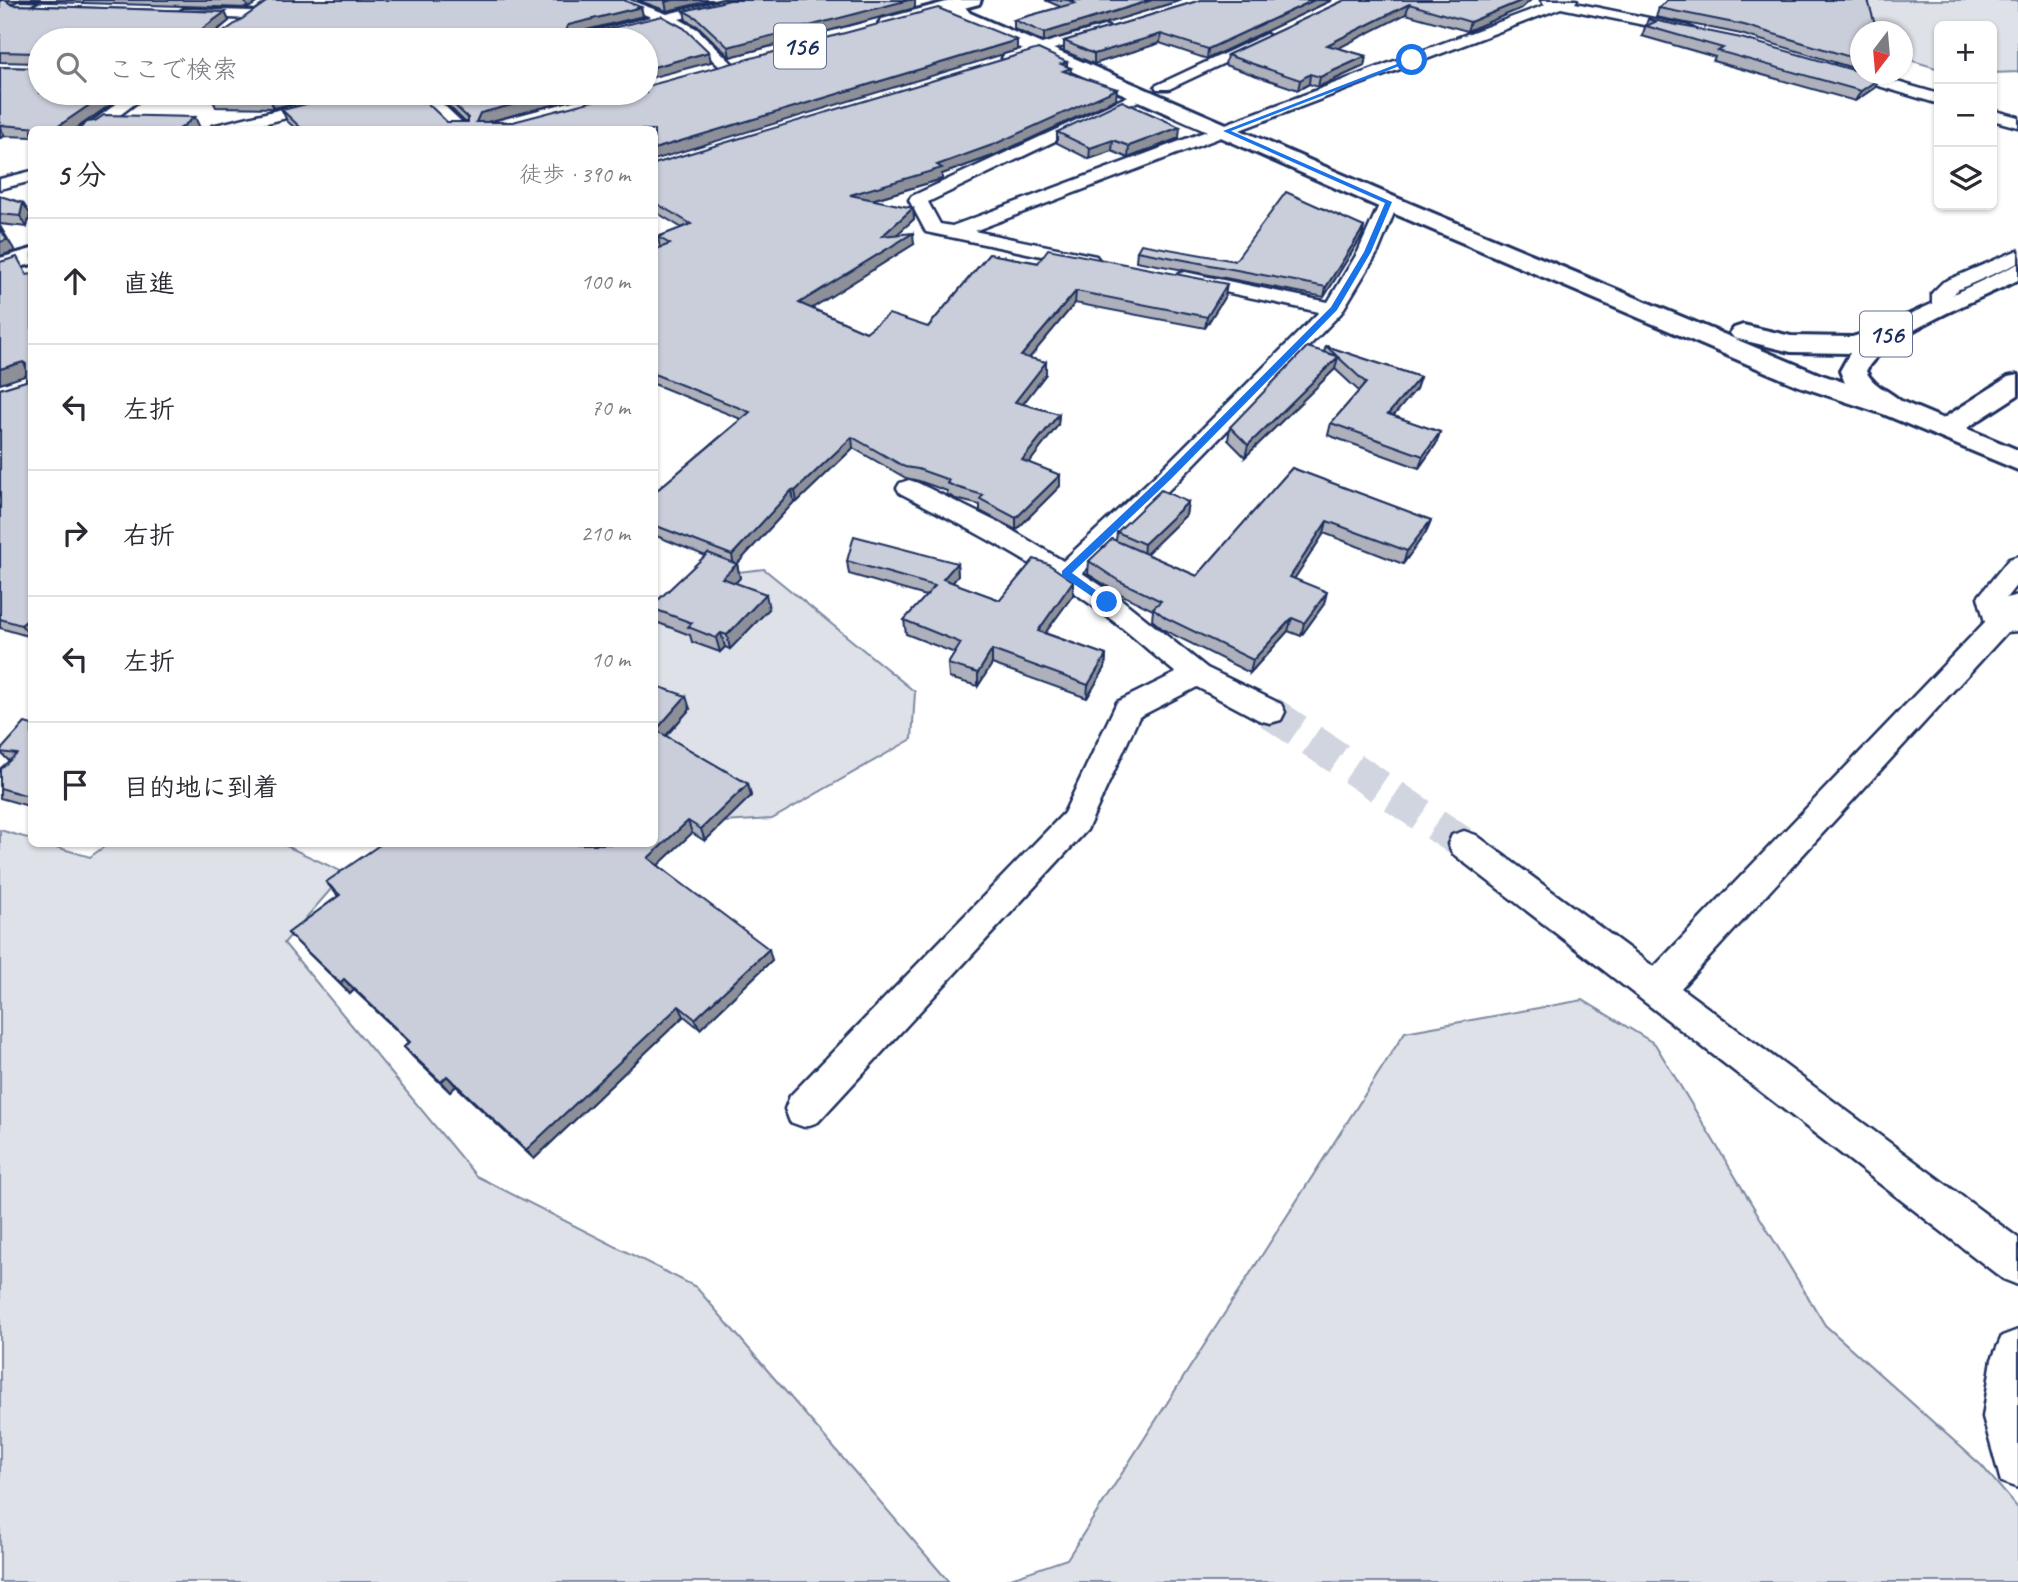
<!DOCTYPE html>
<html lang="ja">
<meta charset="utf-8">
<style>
body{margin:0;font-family:Caveat,"Klee One",sans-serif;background:#f2f2f3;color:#2b2b33}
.controls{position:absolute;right:21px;top:21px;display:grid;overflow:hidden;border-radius:10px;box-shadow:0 2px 5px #0004}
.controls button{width:63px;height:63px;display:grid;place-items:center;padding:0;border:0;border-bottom:2px solid #e1e1e2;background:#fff;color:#2b2b33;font:35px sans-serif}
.compass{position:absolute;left:1850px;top:21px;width:63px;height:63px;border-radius:50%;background:#fff;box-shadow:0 2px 5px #0004;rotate:196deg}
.stop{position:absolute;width:21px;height:21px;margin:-16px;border:5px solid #1a73e8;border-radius:50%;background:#fff}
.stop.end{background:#1a73e8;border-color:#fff;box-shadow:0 2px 7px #0008}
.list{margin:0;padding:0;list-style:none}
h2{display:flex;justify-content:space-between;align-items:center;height:91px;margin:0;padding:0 28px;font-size:30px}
h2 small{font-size:23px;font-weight:400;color:#7c7c81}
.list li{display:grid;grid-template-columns:46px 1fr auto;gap:21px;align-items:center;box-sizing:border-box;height:126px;padding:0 28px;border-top:2px solid #e1e1e2}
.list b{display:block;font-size:26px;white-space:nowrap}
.list em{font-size:23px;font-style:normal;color:#7c7c81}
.icon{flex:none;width:38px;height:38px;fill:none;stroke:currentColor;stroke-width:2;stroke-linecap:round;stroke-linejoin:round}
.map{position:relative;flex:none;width:2018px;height:1582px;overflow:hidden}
.search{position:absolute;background:#fff;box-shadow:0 2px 5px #0004;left:28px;top:28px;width:630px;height:77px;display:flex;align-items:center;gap:18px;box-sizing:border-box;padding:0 24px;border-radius:38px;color:#7c7c81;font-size:26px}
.panel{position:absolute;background:#fff;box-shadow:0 2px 5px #0004;left:28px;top:126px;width:630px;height:721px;border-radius:10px}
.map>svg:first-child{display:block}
.green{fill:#dee1e7;stroke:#7c88a2;stroke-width:2}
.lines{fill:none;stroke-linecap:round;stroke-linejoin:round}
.canal{fill:#b5bbca;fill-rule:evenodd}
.minor-tunnel{stroke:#d1d5df;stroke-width:33;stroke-dasharray:33 17;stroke-linecap:butt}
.minor-casing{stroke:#1b2f5e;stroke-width:5}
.tertiary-casing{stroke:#1b2f5e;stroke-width:6}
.trunk-casing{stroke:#1b2f5e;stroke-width:6}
.minor{fill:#fff;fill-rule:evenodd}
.tertiary{fill:#fff;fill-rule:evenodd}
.trunk{fill:#fff;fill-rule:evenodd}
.wall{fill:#aeb1bb;stroke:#1b2f5e;stroke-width:2}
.shaded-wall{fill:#8d9099;stroke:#1b2f5e;stroke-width:2}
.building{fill:#caceda;stroke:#1b2f5e;stroke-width:2}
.route{fill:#1a73e8}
.labels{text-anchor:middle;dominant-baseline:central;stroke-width:7;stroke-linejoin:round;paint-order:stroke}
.shield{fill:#fff;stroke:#5f6d8e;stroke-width:2}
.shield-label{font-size:26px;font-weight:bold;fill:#1b2f5e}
</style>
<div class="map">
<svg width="2018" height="1582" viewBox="0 0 2018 1582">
<rect width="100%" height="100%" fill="#fff"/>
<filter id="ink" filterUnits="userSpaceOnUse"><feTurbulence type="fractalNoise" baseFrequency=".0143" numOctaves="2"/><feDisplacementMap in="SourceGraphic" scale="14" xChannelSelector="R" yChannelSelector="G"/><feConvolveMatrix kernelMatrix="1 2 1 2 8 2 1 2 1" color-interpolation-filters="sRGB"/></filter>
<g filter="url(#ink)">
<g class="green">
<polygon points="1853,0 2018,0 2018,72 1992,73 1992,26 1939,26 1939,69 1903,58 1902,32 1877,31 1871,20"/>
<polygon points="764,569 915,692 912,739 772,819 692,824 655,787 655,607 694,577"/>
<polygon points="0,830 31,839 32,844 46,844 90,857 108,844 282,844 345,873 284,943 476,1176 696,1287 949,1582 0,1582"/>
<polygon points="1583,1000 1655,1044 1825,1325 1982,1466 2018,1508 2018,1582 999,1582 1067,1559 1405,1032"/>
</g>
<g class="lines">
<polygon class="canal" points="10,0 30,0 0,17 0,5"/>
<polyline class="minor-tunnel" points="1270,712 1464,844"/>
<g class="minor-casing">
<g id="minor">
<polygon points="22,0 39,0 0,21 0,11"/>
<polygon points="609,0 629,0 667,14 724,0 748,0 746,3 679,19 697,29 735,66 727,71 722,69 687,35 664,23 593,40 569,40 571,37 651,17"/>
<polygon points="1541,0 1577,0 1575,3 1688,26 1695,30 1688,34 1561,8 974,231 1096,256 1099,260 1096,264 1089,266 926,232 909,200 912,196 1137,92 1149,92 1151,95 928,202 940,224 952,226 1545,5"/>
<polygon points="184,9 252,11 259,15 252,19 179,16 177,13"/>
<polygon points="1104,26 1109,27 1109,33 1009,62 1002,58 1004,55"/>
<polygon points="1266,34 1273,38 1271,41 1169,89 1157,89 1155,86"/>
<polygon points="1837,64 1860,71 1860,74 1869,74 1939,94 1939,104 1832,72 1829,69"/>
<polygon points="131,93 149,93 100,130 81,130"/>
<polygon points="347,93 373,93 371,96 240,130 210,130 212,126"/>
<polygon points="414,93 431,93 470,130 452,130"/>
<polygon points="1992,110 2018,117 2018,127 1992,120"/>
<polygon points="32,171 32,181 0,189 0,179"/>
<path d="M 1389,198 L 1398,203 L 1378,252 L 1341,313 L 1177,482 L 1082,573 L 1117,596 L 1207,668 L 1281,704 L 1285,712 L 1281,720 L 1270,723 L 1259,720 L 1197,687 L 1139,717 L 1087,830 L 818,1122 L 804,1127 L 790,1122 L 785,1109 L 790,1096 L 1064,813 L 1117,702 L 1176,673 C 1149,651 1124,628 1096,608 C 1035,563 968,528 900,493 L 897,488 L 900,483 L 909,480 L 918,483 L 1005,526 L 1063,561 L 1159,472 L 1319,312 L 1178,282 L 1175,278 L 1178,274 L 1185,272 L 1328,302 L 1358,252 L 1380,203 Z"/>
<polygon points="2018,250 2018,263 1957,290 1952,295 1952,306 1949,310 1935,310 1932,306 1932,293 1943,282"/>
<polygon points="2018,556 2018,583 2006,598 2018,595 2018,631 2007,632 1681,988 2018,1238 2018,1285 2003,1279 1452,853 1448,844 1452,835 1464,831 1476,835 1654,967 1985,622 1978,597 2009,559"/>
<polygon points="2018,1330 2018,1488 2001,1482 1983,1417 1992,1359 2002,1336"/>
</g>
</g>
<g class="tertiary-casing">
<polygon id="tertiary" points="954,0 960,1 970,13 1397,198 1819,374 1903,402 2018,450 2018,470 1883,414 1799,386 1381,208 958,21 946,5"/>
</g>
<g class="trunk-casing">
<g id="trunk">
<polygon points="954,0 981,0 979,4 888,28 879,23 882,19"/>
<polygon points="32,249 32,264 0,272 0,258"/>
<path d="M 2018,264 L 2018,280 C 1980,299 1884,335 1866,371 C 1874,389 1896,392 1907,408 L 1903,414 C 1882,419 1865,401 1848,390 L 1840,371 L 1850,353 L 1791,352 L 1734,338 L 1730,333 L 1734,328 L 1743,325 L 1791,336 L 1852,337 L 1878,329 Z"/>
<polygon points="2018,375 2018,395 1956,435 1946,438 1936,435 1932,429 1936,423 2008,377"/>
</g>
</g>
<use href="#minor" class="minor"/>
<use href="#tertiary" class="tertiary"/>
<use href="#trunk" class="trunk"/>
</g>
<g class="wall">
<polygon points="0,0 261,0 248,8 17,1 11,5 225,12 229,21 215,33 222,33 641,7 643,16 577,33 711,62 40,40 40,93 127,93 74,130 32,130 32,137 5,136 0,138 0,67 34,68 37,65 37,63 0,62"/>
<polygon points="637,0 713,0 667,11"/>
<polygon points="730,0 915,0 915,8 730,57 699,27 686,20 684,11"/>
<polygon points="1045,0 1182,0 1044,42 1014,29 1014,20 1061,7"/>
<polygon points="1201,0 1332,0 1207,59 1160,43 1094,64 1064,51 1064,41"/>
<polygon points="1345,0 1522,8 1467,31 1406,14 1402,15 1338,48 1366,56 1364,66 1318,87 1309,84 1298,90 1225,65 1227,55"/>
<polygon points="1659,8 1860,32 1860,70 1741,34 1656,17"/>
<polygon points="1648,19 1874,88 1855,101 1713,61 1715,57 1642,36"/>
<polygon points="1017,40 1017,50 654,130 297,130 287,121 282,110 447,122 465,122 435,93 599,93 489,122 513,122"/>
<polygon points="1067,62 1067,67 1071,73 1116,99 995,155 942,174 942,179 872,200 913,208 914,219 897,234 914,244 811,308 866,332 928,327 989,254 1225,296 1205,328 1075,303 1029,358 1046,362 1046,374 1023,404 1059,414 1058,425 1029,463 1060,475 1060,486 1016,530 980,511 980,505 956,499 947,494 947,491 919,481 906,478 853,448 797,502 794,502 737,564 740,578 735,583 769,609 730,649 725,647 720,652 692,642 690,635 656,622 654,604 706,556 654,535 654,490 656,491 741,419 654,384 654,250 660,248 658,237 682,228 654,211 654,164"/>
<polygon points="1871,74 1884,74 1882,77"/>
<polygon points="217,93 337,93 274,108 216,107 211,97"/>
<polygon points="1057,132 1179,138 1128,158 1112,151 1089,159 1057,143"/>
<polygon points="0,196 30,214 27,227 0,224"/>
<polygon points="1364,227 1362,236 1324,297 1136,261 1137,251 1235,261"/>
<polygon points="24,269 31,637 0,628 0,389 26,381 26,375 0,384"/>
<polygon points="1326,346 1420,377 1416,389 1393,416 1440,432 1436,444 1419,468 1328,435 1331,423 1359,391 1335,369 1245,457 1228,440 1230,427 1324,352"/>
<polygon points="1292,468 1431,520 1426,532 1403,564 1324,533 1294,579 1324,604 1301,636 1288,631 1250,673 1164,630 1152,620 1153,610 1118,593 1088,574 1089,561 1116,540 1117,532 1188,502 1186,515 1146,554 1197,576"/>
<polygon points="847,561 957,563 958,576 952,583 1000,600 1073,595 1045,633 1106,655 1105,668 1087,698 992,664 978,686 949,678 948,664 955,653 906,634 904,620 926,596 849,574"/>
<polygon points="654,685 690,709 666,736 748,784 751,796 705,841 692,833 658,865 772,960 700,1029 684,1016 534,1159 456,1086 450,1092 413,1057 404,1047 409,1042 354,990 350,994 288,933 338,896 326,882"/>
<polygon points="32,725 32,807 0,798 0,769 9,761 0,752 0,751"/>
</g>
<g class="shaded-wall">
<polygon points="3,0 16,0 17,1 8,7"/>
<polygon points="244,0 261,0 248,8"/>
<polygon points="674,0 713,0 667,11 665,2"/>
<polygon points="903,0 915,0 915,8 730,57 728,47"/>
<polygon points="1152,0 1182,0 1044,42 1044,33"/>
<polygon points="1314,0 1332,0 1207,59 1208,49"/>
<polygon points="1523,0 1531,0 1522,8 1467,31 1470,22"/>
<polygon points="1409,4 1406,14 1325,55 1327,45"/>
<polygon points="641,7 643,16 570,34 565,32 568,25"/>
<polygon points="225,12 229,21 207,38 202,32 203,28"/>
<polygon points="1161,34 1160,43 1094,64 1094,54"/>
<polygon points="1017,40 1017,50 654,160 654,149"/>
<polygon points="709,52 711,62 646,79 646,69"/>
<polygon points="1366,56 1364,66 1318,87 1320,77"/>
<polygon points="1067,62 1067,69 1071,68 1070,78 1063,81 1061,64"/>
<polygon points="1310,74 1309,84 1298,90 1300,80"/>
<polygon points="1880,78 1874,88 1855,101 1861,91"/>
<polygon points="1117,89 1116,99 995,155 942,174 942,179 851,206 850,195 937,165"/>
<polygon points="107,93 127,93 74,130 54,129"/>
<polygon points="292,93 337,93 274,108 269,98"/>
<polygon points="558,93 599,93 483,123 476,122 480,113"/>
<polygon points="195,117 200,128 198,130 178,130"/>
<polygon points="0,127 5,136 0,138"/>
<polygon points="1180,127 1179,138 1128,158 1129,146"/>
<polygon points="1113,140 1112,151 1089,159 1090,148"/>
<polygon points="23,203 30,214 27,227 20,216"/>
<polygon points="913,208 914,219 883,247 882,236"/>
<polygon points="0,226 15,251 0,256"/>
<polygon points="1364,227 1362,236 1324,297 1326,287"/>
<polygon points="913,233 914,244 801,315 799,303"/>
<polygon points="1227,284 1225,296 1205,328 1207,317"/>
<polygon points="1076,291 1075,303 1021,368 1021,356"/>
<polygon points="1338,357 1335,369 1245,457 1248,445"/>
<polygon points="23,362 31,374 0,384 0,369"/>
<polygon points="1046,362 1046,374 1015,414 1015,402"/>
<polygon points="1420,377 1416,389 1385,426 1388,414"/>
<polygon points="1059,414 1058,425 1022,472 1022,460"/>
<polygon points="1440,432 1436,444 1419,468 1423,456"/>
<polygon points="852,437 853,448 797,502 795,491"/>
<polygon points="1060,475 1060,486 1016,530 1016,518"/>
<polygon points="792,490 794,502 737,564 740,578 726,593 722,578 734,566 732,555"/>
<polygon points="1188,502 1186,515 1143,557 1144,544"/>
<polygon points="1431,520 1426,532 1403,564 1407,551"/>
<polygon points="1327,521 1324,533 1287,590 1290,577"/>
<polygon points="957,563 958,576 944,593 943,579"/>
<polygon points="1073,581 1073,595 1037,644 1038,631"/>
<polygon points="1327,592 1324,604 1301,636 1304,623"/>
<polygon points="766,594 769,609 730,649 727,635"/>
<polygon points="32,616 32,636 31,637 21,625"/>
<polygon points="1292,618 1288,631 1250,673 1253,660"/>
<polygon points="721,633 725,647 720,652 716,638"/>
<polygon points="992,650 992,664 978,686 978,673"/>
<polygon points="1106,655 1105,668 1087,698 1088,685"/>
<polygon points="686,696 690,709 660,742 656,730"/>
<polygon points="748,784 751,796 705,841 701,829"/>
<polygon points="688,821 692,833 653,870 648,858"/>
<polygon points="769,949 772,960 700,1029 695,1019"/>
<polygon points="344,979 354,990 350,994 340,983"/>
<polygon points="679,1006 684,1016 534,1159 526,1150"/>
<polygon points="447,1076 456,1086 450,1092 441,1082"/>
</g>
<g class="building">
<polygon points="0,0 5,0 12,5 225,12 203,28 202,32 222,33 269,0 623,0 641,7 568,25 565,32 591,33 662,16 684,28 709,52 646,69 646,40 40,40 40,93 107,93 54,129 0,125 0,67 34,68 37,65 36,53 0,52"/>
<polygon points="730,0 909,0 728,47 697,18 684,11"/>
<polygon points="1068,0 1152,0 1044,33 1014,20 1075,3"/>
<polygon points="1201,0 1314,0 1208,49 1161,34 1094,54 1064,41"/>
<polygon points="1345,0 1523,0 1470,22 1409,4 1327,45 1366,56 1320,77 1310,74 1300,80 1227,55"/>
<polygon points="1667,0 1868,0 1877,32 1860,32 1860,60 1744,25 1659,8"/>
<polygon points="938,8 1017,40 654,149 654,130 303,130 282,110 351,93 417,93 447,122 468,122 468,118 442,93 558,93 480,113 476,122 513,122 623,93 646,93 646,85 651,85"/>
<polygon points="1648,19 1741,38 1860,72 1860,74 1865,74 1880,78 1861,91 1718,51 1723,48 1646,26 1657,21"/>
<polygon points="1038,49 1067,62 1061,64 1071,68 1063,71 1117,89 995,144 937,165 942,168 850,195 913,208 882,236 913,233 799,303 866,332 889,314 928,327 989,254 1038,263 1048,249 1227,284 1207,317 1076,291 1021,356 1046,362 1015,402 1059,414 1022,460 1060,475 1016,518 980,499 983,495 956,487 947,483 949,480 918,469 905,467 852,437 795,491 792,490 732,555 654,525 654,490 656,491 750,412 654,374 654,250 670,244 658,237 691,224 654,202 654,164"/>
<polygon points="217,93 292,93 269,98 211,97"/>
<polygon points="1122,101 1180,127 1129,146 1113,140 1090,148 1057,132"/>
<polygon points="104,115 195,117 178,130 78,130 87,122 95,121"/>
<polygon points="1286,192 1364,227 1326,287 1137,251 1141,244 1235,261"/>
<polygon points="0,196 23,203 20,216 0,214"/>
<polygon points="0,228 7,240 0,242"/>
<polygon points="17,257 27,275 32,274 32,616 21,625 0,619 0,389 26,381 26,364 23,362 0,369 0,262"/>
<polygon points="1326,346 1420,377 1388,414 1440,432 1423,456 1331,423 1366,383 1338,357 1248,445 1230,427 1307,347 1337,356"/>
<polygon points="1292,468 1431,520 1407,551 1327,521 1290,577 1327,592 1304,623 1292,618 1253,660 1166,618 1153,608 1161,601 1119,581 1089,561 1112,539 1197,576"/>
<polygon points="1161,490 1188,502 1144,544 1117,532"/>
<polygon points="854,536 957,563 943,579 1000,600 1034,559 1048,564 1073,581 1038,631 1106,655 1088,685 992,650 978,673 948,664 961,643 904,620 935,586 847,561"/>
<polygon points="708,553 737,564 722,578 766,594 727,635 721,633 716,638 688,627 692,623 654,609 654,604"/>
<polygon points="654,685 686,696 656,730 748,784 701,829 688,821 648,858 769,949 695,1019 679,1006 526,1150 447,1076 441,1082 404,1047 410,1042 344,979 340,983 288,933 340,895 326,882 381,844 654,844"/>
<polygon points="25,723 32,725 32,797 0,788 0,769 17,754 0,752 0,751"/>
</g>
</g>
<polygon class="route" points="1410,59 1415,60 1231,131 1392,202 1371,252 1337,310 1171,479 1072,573 1112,602 1103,604 1062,576 1062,571 1164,475 1331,307 1364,252 1385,203 1223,131"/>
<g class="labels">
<g class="shield">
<rect x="774" y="23.5" width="52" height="45" rx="5"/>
<rect x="1860" y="311.5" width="52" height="45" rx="5"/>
</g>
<g class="shield-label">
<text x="800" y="46">156</text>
<text x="1886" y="334">156</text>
</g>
</g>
</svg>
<div class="controls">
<button>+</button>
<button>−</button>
<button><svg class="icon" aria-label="layers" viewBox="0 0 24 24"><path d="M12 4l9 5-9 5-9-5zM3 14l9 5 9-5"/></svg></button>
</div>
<svg class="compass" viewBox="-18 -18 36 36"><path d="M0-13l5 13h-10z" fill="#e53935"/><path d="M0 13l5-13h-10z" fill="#7c7c81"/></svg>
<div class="stop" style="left:1412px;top:60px"></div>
<div class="stop end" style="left:1107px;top:602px"></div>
<div class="search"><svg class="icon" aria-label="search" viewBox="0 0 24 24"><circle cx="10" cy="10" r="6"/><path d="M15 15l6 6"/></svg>ここで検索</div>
<section class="panel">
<h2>5 分<small>徒歩 · 390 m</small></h2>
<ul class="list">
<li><svg class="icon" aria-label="ahead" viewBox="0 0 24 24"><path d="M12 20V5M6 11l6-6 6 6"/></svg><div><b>直進</b></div><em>100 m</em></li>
<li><svg class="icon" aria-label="left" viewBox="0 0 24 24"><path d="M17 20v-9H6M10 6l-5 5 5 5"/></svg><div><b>左折</b></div><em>70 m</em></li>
<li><svg class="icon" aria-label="right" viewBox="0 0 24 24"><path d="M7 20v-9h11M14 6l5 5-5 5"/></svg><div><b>右折</b></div><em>210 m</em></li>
<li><svg class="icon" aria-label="left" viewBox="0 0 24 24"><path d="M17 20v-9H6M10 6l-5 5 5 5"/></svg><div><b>左折</b></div><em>10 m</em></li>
<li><svg class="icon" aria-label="arrive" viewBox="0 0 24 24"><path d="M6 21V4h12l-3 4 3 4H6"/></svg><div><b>目的地に到着</b></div></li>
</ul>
</section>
</div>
